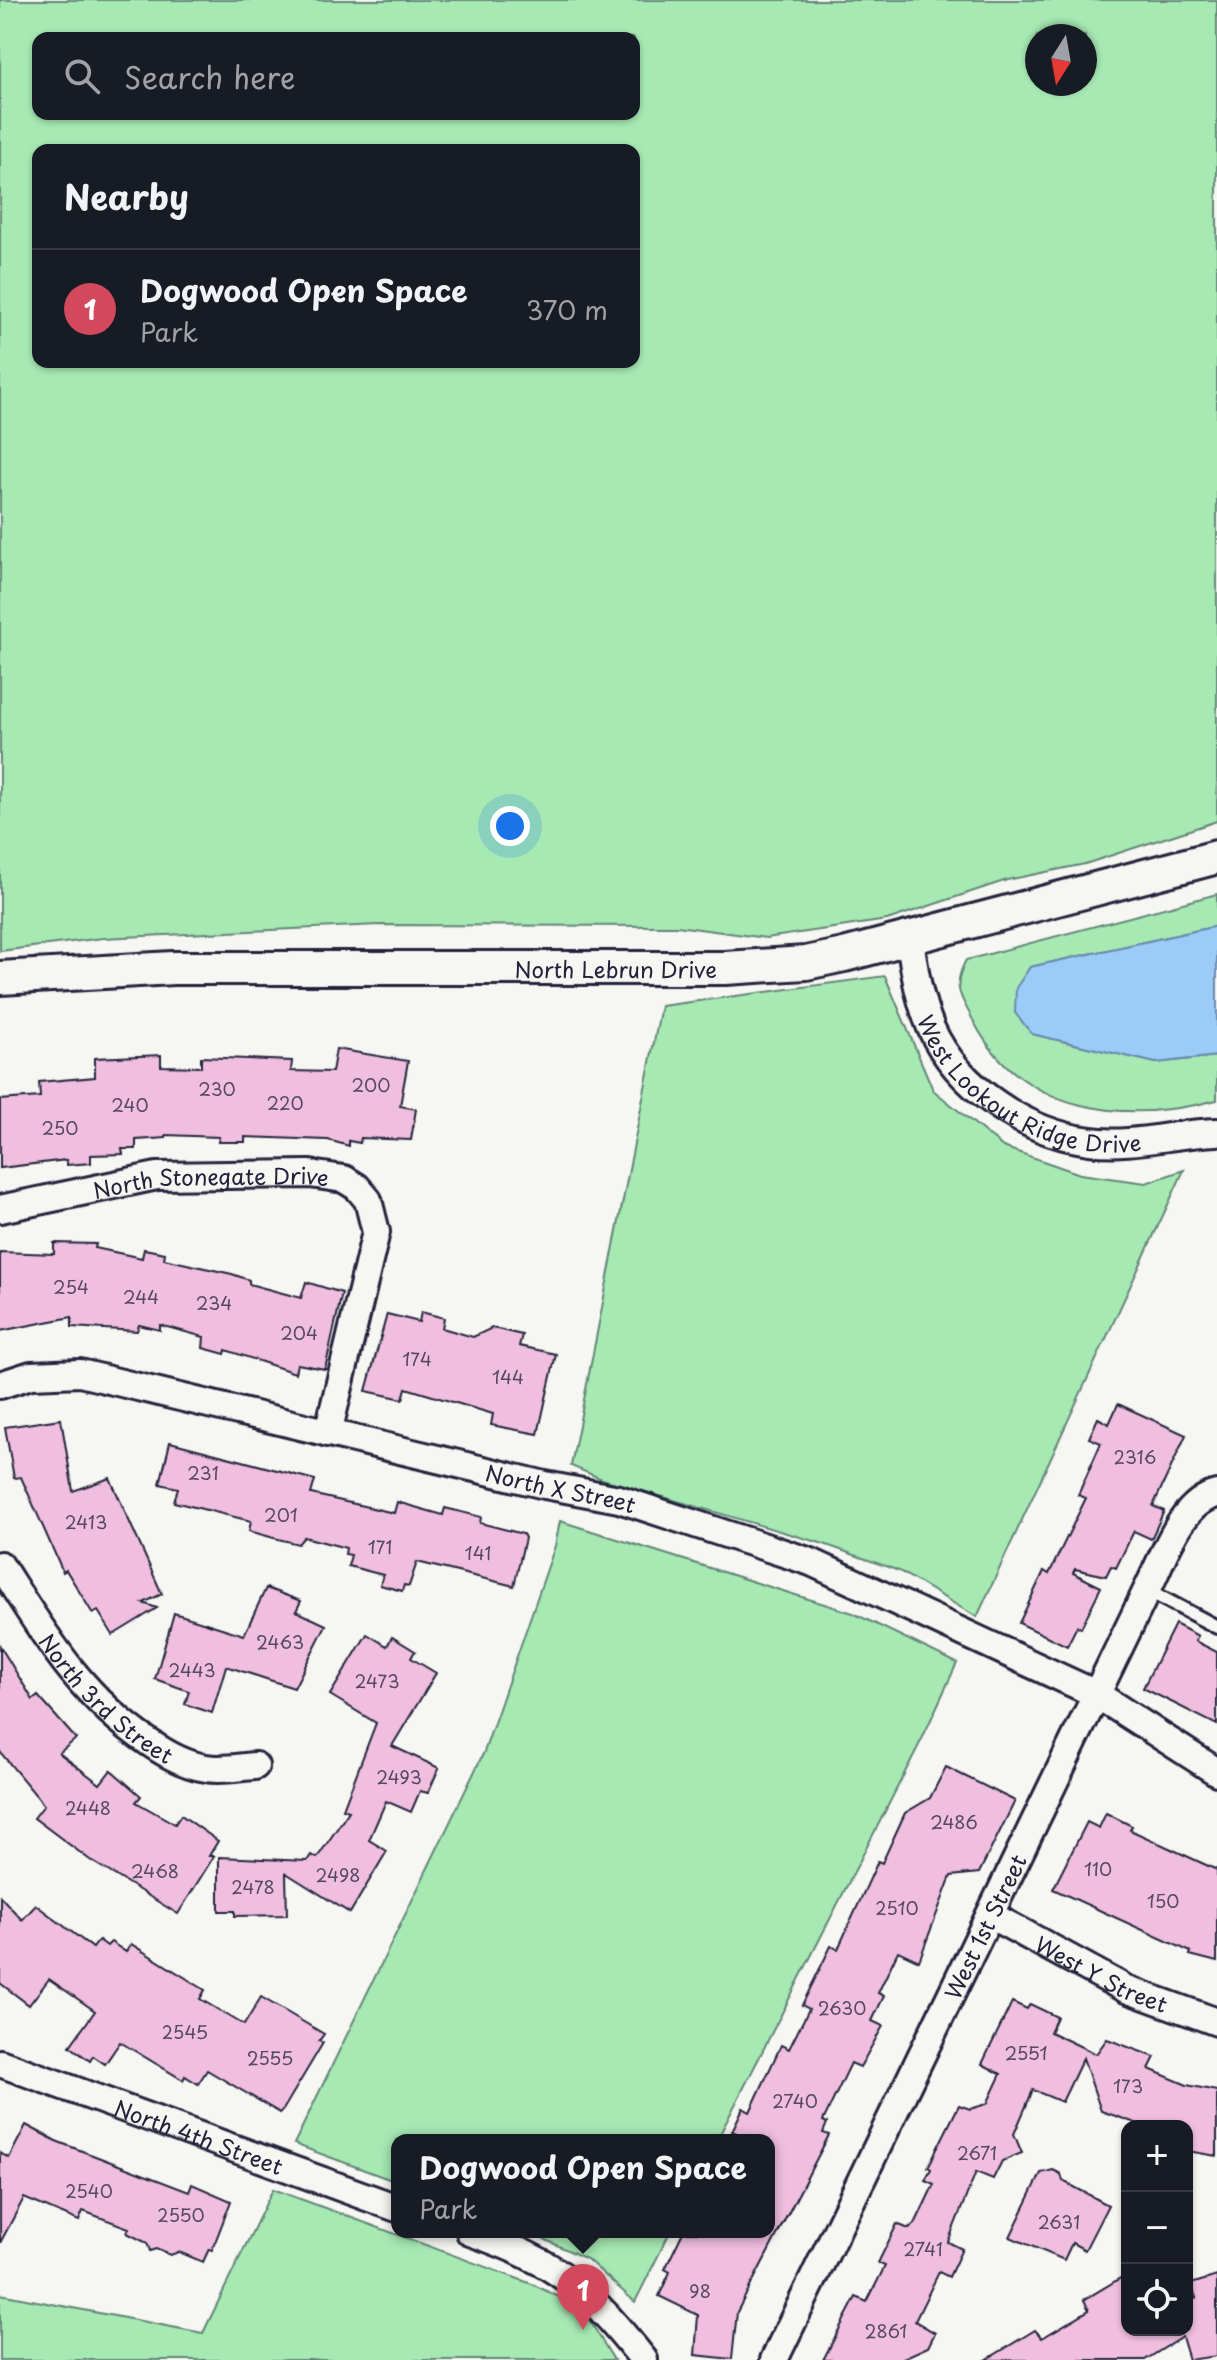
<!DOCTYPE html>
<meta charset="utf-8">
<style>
body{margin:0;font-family:"Playpen Sans",sans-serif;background:#242831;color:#f1f3f6}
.controls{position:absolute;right:24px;bottom:24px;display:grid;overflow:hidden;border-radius:16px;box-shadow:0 2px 6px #0004}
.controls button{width:72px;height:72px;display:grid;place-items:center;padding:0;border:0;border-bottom:2px solid #363941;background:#171b24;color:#f1f3f6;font:40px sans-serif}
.compass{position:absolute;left:1025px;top:24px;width:72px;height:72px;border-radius:50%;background:#171b24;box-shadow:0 2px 6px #0004;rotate:191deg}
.you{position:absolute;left:510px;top:826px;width:28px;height:28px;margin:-20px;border:6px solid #fff;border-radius:50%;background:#1a73e8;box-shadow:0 0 0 12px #1a73e833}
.badge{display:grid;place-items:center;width:52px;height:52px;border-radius:50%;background:#d1495b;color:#fff;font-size:26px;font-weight:700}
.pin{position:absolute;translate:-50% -66px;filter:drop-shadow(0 2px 4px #0008)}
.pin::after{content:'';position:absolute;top:42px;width:28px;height:24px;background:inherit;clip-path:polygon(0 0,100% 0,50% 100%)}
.popup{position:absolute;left:391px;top:2134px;width:384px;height:104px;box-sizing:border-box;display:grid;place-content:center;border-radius:16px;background:#171b24;filter:drop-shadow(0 2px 6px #0005);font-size:26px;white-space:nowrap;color:#9ea1a6}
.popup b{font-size:30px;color:#f1f3f6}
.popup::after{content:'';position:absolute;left:50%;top:100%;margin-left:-16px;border:16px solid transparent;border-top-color:#171b24}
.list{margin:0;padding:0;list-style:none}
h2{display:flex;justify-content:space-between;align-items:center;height:104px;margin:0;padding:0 32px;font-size:34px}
h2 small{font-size:26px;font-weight:400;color:#9ea1a6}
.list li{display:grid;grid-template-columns:52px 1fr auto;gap:24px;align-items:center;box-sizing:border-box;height:120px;padding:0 32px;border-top:2px solid #363941}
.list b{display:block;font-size:30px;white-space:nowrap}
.list p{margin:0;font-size:26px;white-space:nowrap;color:#9ea1a6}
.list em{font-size:26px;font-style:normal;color:#9ea1a6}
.icon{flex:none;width:44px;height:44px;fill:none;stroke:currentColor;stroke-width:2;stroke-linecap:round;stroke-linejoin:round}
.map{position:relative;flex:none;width:1217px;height:2360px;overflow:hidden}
.search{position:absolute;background:#171b24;box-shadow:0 2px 6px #0004;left:32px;top:32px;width:608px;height:88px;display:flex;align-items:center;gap:20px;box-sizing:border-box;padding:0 28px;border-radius:16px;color:#9ea1a6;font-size:30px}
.panel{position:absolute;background:#171b24;box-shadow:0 2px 6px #0004;left:32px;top:144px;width:608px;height:224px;border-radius:16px}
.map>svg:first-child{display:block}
.green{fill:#a6e9b3;stroke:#648677;stroke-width:2;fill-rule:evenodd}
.water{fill:#9bccf8;stroke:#6b88ac;stroke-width:2}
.building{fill:#f0bfdf;stroke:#22223b;stroke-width:2}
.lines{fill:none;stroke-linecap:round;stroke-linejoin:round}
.service-casing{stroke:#22223b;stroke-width:18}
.minor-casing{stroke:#22223b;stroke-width:32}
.tertiary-casing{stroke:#22223b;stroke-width:38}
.service{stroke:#f6f6f2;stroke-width:12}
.minor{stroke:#f6f6f2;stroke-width:26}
.tertiary{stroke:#f6f6f2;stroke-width:32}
.labels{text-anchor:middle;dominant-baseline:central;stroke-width:6;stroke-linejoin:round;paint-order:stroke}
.number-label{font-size:18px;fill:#564964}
.street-label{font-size:22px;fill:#22223b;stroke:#f6f6f2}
</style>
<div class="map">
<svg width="1217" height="2360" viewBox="0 0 1217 2360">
<rect width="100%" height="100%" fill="#f6f6f2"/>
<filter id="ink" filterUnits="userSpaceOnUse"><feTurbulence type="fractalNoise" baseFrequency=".0125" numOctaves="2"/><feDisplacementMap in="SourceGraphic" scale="16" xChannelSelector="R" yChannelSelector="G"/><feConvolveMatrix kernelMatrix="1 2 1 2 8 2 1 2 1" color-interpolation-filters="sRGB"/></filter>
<g filter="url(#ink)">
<g class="green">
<path d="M 0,0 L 1217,0 L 1217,821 L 1085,864 L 1007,880 L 887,920 L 766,938 L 677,926 L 379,925 L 103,938 L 0,951 ZM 1085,36 L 1085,84 L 1037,84 L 1037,36 ZM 38,38 L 634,38 L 634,114 L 38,114 ZM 38,150 L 634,150 L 634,362 L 38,362 Z"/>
<path d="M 1217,894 L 1217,926 L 1030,967 L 1032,1034 L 1156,1063 L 1217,1056 L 1217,1100 C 1125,1124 1022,1114 974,1022 C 961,996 951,988 966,960 Z"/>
<polygon points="885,976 933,1090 1003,1147 1080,1174 1146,1183 1184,1170 977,1617 899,1571 824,1544 602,1479 571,1466 661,1006"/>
<polygon points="560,1521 853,1613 957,1663 922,1739 717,2140 397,2140 397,2182 294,2144 484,1752 555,1546"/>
<polygon points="273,2189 532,2284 582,2308 614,2360 0,2360 0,2294 203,2333"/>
<polygon points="529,2232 670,2232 635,2302 587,2259"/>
</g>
<polygon class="water" points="1217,926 1217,1056 1156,1063 1032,1034 1015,1013 1016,988 1030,967"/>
<g class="building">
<polygon points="336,1049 408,1061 400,1106 416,1109 411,1140 361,1138 360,1143 349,1141 349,1146 328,1140 245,1137 245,1142 218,1142 219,1137 166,1135 166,1138 136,1140 136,1149 122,1149 123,1154 91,1155 91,1163 67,1165 67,1160 0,1168 0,1100 40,1097 39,1082 95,1077 95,1058 161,1055 161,1066 201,1067 201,1057 292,1061 291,1071 332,1072"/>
<polygon points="54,1243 96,1244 95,1248 142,1258 144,1249 165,1253 164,1259 232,1274 249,1280 249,1284 301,1298 306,1282 342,1293 325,1369 297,1364 295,1373 226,1350 225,1354 203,1348 204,1337 160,1325 160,1330 139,1325 137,1331 72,1327 72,1317 0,1331 0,1252 54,1254"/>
<polygon points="421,1312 444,1318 442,1328 473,1337 492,1328 522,1335 519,1346 556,1354 538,1434 491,1425 493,1414 406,1388 403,1399 366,1391 387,1314 419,1322"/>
<polygon points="1118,1404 1186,1435 1153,1506 1164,1511 1151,1539 1134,1531 1116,1568 1111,1566 1106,1576 1075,1569 1073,1573 1101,1587 1081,1628 1077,1626 1067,1646 1019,1623 1044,1571 1049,1574 1086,1498 1078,1495 1101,1443 1089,1438 1098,1418 1109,1424"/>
<polygon points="61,1419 73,1491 110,1478 162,1594 143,1603 157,1608 113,1635 98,1611 93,1614 66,1570 63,1572 21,1477 14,1478 5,1427"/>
<polygon points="170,1442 315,1480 311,1494 394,1513 397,1502 443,1515 445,1508 481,1517 480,1523 523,1534 525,1538 514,1586 417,1562 409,1586 404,1585 402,1591 380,1585 383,1575 348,1566 351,1555 345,1554 346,1548 304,1537 298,1544 274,1538 249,1531 251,1521 174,1502 178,1488 160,1484"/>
<polygon points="266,1588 301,1601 296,1611 326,1625 294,1688 226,1666 212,1713 185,1704 189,1691 155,1679 174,1613 244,1635"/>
<polygon points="1175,1624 1198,1636 1195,1641 1217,1652 1217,1725 1143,1688"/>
<polygon points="367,1634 387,1646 392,1637 415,1651 411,1658 436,1673 392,1746 439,1768 428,1793 420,1791 411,1812 386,1801 369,1840 387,1851 350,1913 286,1873 287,1915 235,1916 235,1911 219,1911 219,1857 307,1861 311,1855 317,1858 349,1811 343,1809 376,1723 330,1695"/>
<polygon points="0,1646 33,1700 38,1696 76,1739 59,1753 100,1784 111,1770 141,1796 136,1802 175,1824 181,1815 218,1841 209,1856 214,1856 178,1914 90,1860 34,1818 44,1805 0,1752"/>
<polygon points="946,1767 1015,1801 979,1873 951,1876 919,1961 898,1951 878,1993 884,1996 872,2021 883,2026 860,2067 851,2063 823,2121 827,2123 823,2133 829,2135 737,2312 732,2359 695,2355 698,2315 659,2296 670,2272 665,2269 683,2232 769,2232 769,2140 737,2140 740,2135 732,2131 743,2108 750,2112 781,2045 789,2049 809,2009 802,2005 831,1946 838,1949 878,1861 882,1863 905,1813 930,1798"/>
<polygon points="1106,1813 1132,1826 1130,1830 1217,1870 1217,1962 1190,1955 1191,1952 1053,1889 1087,1822 1099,1828"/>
<polygon points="0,1896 22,1920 36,1905 93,1948 99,1940 107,1946 111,1942 126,1952 131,1944 205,1990 200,1999 244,2025 261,1997 324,2034 319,2041 323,2043 283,2110 280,2113 207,2070 198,2084 185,2076 183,2080 120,2042 105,2064 93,2056 90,2061 70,2046 95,2011 49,1979 29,2005 0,1983"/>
<polygon points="1012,2002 1027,2009 1030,2004 1057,2017 1050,2032 1096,2054 1107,2039 1155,2057 1149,2069 1187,2085 1217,2091 1217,2156 1187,2151 1187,2126 1144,2126 1101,2111 1083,2058 1062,2102 1033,2090 1014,2134 1022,2153 1002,2161 993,2179 976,2172 948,2242 962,2249 949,2277 939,2272 915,2321 935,2333 928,2347 899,2360 823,2360 856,2297 867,2302 885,2266 878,2263 897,2224 909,2229 915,2224 934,2184 925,2180 931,2169 928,2167 959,2105 970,2109 987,2104 1001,2074 982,2064"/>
<polygon points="26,2125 56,2141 189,2192 192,2184 231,2201 212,2250 209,2249 203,2262 179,2252 170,2255 156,2249 150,2251 147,2243 127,2233 129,2228 83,2211 79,2221 24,2198 0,2243 0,2153 9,2158"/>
<polygon points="1053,2170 1061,2174 1063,2181 1108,2205 1085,2250 1072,2243 1064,2260 1010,2237 1041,2173"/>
<polygon points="1127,2274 1127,2330 1187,2330 1187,2300 1196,2298 1191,2284 1217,2276 1217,2356 1189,2360 1182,2337 1145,2360 986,2360 1035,2330 1042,2338 1089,2310 1084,2300"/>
</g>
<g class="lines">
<g class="service-casing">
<polyline id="service" points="1147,1590 1217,1627"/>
</g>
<g class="minor-casing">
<g id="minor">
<path id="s1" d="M 910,939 C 914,969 919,1000 931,1028 C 958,1088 1026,1133 1090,1141 C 1132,1147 1174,1133 1217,1132"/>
<path id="s2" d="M 0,1209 L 157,1176 L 310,1174 L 344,1179 L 357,1187 L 368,1200 L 376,1232 L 328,1433"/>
<path id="s3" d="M 0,1385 L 31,1375 L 80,1373 L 545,1485 L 619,1499 L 811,1562 L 1096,1694 L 1217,1772"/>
<path id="s4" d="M 0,1565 C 45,1635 79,1695 150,1743 C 166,1754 186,1765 206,1768 C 221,1771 239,1767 255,1766"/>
<path id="s5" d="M 992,1916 L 1126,1989 L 1217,2022"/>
<path id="s6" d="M 0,2063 L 397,2208"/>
<path d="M 470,2232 C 559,2263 586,2287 644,2360"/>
<path id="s7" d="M 774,2360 L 1147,1590 C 1163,1559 1180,1502 1217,1494"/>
</g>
</g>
<g class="tertiary-casing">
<g id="tertiary">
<path id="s8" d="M 0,978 L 173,968 L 725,968 L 806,963 L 844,955 L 1217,857"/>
</g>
</g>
<use href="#service" class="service"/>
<use href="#minor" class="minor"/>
<use href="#tertiary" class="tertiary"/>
</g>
</g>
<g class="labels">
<g class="number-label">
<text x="371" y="1084">200</text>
<text x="217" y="1088">230</text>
<text x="285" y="1102">220</text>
<text x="130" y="1104">240</text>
<text x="60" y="1127">250</text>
<text x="71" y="1286">254</text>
<text x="141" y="1296">244</text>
<text x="214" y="1302">234</text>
<text x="299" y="1332">204</text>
<text x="417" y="1358">174</text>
<text x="508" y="1376">144</text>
<text x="1135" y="1456">2316</text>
<text x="203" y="1472">231</text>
<text x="281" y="1514">201</text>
<text x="86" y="1521">2413</text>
<text x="380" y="1546">171</text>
<text x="478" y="1552">141</text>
<text x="280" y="1641">2463</text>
<text x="192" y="1669">2443</text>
<text x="377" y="1680">2473</text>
<text x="399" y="1776">2493</text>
<text x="88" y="1807">2448</text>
<text x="954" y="1821">2486</text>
<text x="1098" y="1868">110</text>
<text x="155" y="1870">2468</text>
<text x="338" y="1874">2498</text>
<text x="253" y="1886">2478</text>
<text x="1163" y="1900">150</text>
<text x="897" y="1907">2510</text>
<text x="842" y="2007">2630</text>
<text x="185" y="2031">2545</text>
<text x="1026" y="2052">2551</text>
<text x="270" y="2057">2555</text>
<text x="1128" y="2085">173</text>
<text x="795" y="2100">2740</text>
<text x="977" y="2152">2671</text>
<text x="89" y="2190">2540</text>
<text x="181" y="2214">2550</text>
<text x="1059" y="2221">2631</text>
<text x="923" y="2248">2741</text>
<text x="700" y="2290">98</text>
<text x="886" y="2330">2861</text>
</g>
<g class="street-label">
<text stroke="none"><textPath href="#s8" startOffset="616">North Lebrun Drive</textPath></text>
<text stroke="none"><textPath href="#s1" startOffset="212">West Lookout Ridge Drive</textPath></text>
<text stroke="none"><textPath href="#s2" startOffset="214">North Stonegate Drive</textPath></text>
<text stroke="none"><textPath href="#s3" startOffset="576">North X Street</textPath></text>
<text stroke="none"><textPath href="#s4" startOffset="172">North 3rd Street</textPath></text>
<text stroke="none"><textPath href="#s7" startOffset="482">West 1st Street</textPath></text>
<text stroke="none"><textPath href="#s5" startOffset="124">West Y Street</textPath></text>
<text stroke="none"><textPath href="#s6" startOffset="212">North 4th Street</textPath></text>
</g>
</g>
</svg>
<div class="controls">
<button>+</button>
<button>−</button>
<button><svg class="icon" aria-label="locate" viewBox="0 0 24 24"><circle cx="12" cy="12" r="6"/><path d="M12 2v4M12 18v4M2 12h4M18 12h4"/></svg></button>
</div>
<svg class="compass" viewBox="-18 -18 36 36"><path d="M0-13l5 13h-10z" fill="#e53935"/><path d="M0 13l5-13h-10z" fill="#9ea1a6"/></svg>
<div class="you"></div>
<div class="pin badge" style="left:583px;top:2330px">1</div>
<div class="popup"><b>Dogwood Open Space</b>Park</div>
<div class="search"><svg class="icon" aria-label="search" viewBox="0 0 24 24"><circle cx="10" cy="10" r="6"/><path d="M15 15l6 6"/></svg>Search here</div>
<section class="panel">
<h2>Nearby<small></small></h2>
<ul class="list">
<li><span class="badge">1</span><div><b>Dogwood Open Space</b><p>Park</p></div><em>370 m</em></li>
</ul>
</section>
</div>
